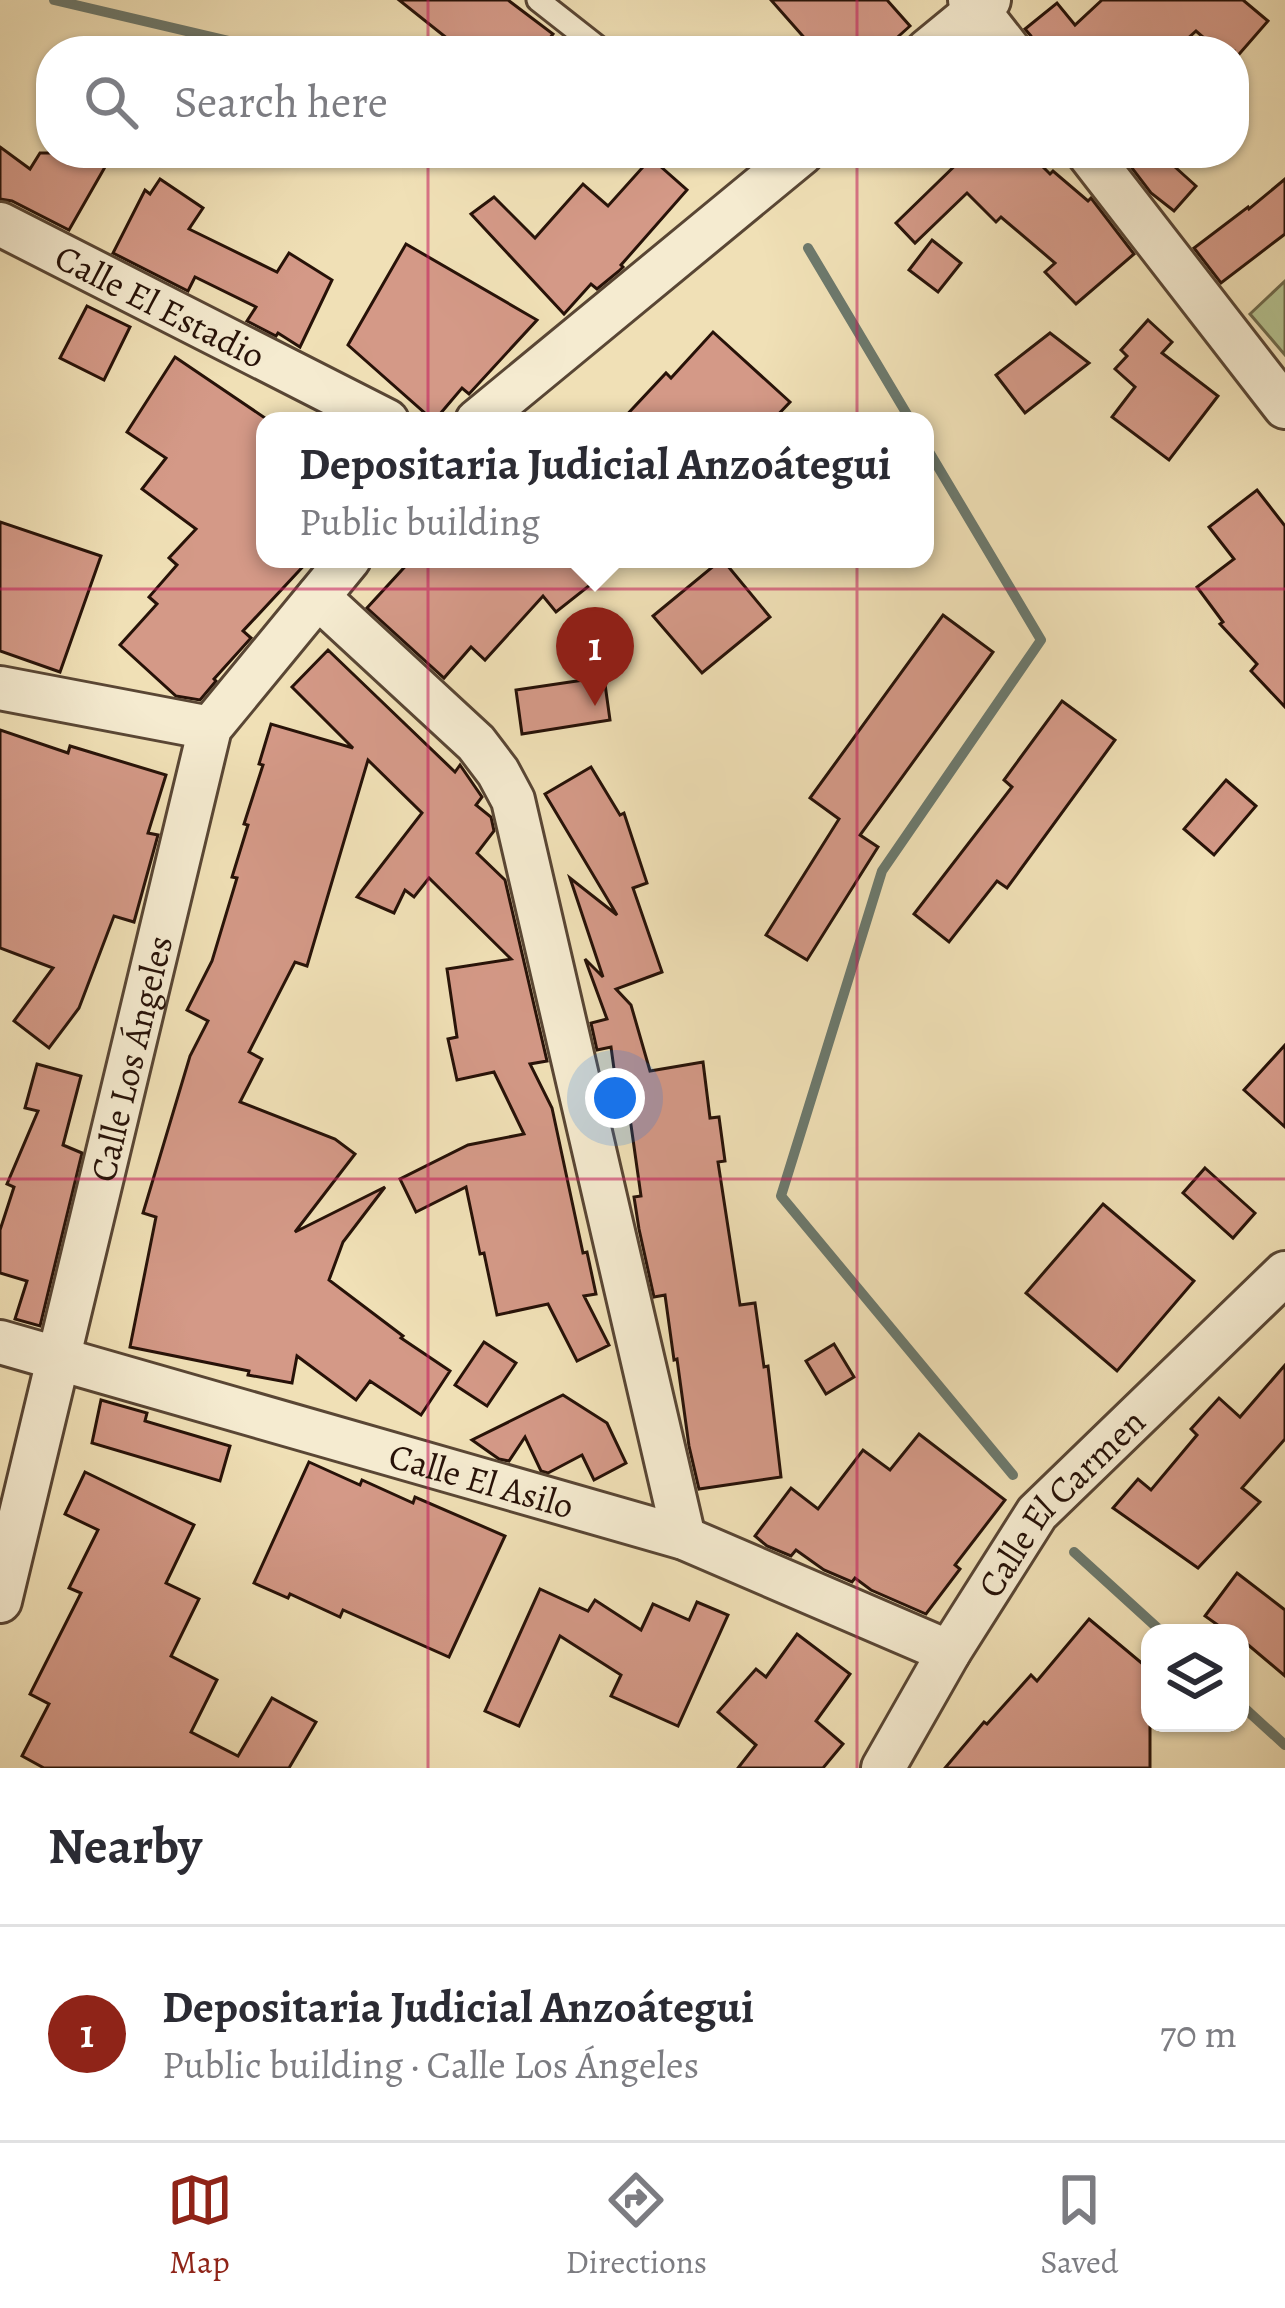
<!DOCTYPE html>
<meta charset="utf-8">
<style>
body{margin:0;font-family:Alegreya,serif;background:#f7f7f7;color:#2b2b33}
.controls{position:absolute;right:36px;bottom:36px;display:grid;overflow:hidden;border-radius:24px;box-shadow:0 3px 9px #0004}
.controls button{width:108px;height:108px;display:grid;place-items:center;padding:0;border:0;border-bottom:3px solid #e1e1e2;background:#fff;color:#2b2b33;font:60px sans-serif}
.you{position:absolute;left:615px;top:1098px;width:42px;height:42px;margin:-30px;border:9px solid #fff;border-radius:50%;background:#1a73e8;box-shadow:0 0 0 18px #1a73e833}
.badge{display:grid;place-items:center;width:78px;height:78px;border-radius:50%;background:#8f2418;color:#fff;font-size:39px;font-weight:700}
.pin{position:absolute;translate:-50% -99px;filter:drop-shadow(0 3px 6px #0008)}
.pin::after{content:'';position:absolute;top:63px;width:42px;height:36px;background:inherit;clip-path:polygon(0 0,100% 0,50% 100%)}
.popup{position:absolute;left:256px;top:412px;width:678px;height:156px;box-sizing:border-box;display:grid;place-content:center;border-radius:24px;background:#fff;filter:drop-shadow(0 3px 9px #0005);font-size:39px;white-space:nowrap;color:#7c7c81}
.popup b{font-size:45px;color:#2b2b33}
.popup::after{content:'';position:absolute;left:50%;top:100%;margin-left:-24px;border:24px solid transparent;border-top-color:#fff}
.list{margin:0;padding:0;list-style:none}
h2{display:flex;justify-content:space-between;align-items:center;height:156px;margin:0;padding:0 48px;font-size:51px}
h2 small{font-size:39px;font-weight:400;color:#7c7c81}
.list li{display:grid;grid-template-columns:78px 1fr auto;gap:36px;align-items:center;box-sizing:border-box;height:216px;padding:0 48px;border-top:3px solid #e1e1e2}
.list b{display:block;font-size:45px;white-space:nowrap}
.list p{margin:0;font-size:39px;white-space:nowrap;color:#7c7c81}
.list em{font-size:39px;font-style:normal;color:#7c7c81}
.icon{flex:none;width:66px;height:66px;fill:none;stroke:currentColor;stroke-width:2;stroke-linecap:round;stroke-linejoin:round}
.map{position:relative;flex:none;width:1285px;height:1768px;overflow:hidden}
.search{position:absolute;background:#fff;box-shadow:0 3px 9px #0004;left:36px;right:36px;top:36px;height:132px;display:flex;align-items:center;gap:30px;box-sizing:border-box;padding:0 42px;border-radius:48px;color:#7c7c81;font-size:45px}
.sheet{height:372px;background:#fff}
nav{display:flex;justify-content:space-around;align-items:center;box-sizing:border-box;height:168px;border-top:3px solid #e1e1e2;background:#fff;font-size:33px;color:#7c7c81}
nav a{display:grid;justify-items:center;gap:6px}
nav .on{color:#8f2418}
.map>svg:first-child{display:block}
.green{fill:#b5c391;stroke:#6e6a4c;stroke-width:3}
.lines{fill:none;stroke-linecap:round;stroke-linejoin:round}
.stream{stroke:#6c796d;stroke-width:10}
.building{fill:#d49987;stroke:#271208;stroke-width:3}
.service-casing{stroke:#594634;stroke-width:27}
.minor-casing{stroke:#594634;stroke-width:48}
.service{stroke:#f5ebd0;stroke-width:21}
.minor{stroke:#f5ebd0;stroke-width:42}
.grid{fill:none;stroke:#c2185b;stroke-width:3;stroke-opacity:0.55}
.labels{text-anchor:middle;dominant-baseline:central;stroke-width:9;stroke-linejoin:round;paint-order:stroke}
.street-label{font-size:36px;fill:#271208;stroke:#f5ebd0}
</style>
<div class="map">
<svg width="1285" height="1768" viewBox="0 0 1285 1768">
<rect width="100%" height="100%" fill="#f0e0b6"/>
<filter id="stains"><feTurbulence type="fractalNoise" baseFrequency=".00167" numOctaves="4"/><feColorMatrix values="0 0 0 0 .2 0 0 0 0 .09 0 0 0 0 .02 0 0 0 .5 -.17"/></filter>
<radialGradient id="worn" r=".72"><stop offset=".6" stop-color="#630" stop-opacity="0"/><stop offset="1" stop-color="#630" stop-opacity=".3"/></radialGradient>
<polygon class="green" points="1285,281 1285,355 1250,314"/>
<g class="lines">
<g class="stream">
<polyline points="54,0 271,51"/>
<polyline points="808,248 911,421"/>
<polyline points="925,445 1041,640 882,871 781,1196 1013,1475"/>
<polyline points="1074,1552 1163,1633"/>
<polyline points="1240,1704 1285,1745"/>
</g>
</g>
<g class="building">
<polygon points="399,0 508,0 553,34 540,51 463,51"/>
<polygon points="771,0 887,0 910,26 882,51 816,51"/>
<polygon points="1102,0 1243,0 1268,21 1234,60 1234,51 1219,51 1196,31 1174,51 1035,51 1031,36 1025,29 1057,3 1075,25"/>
<polygon points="0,147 30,169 40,153 113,153 69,230 12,201 0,199"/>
<polygon points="968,153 1029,153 1050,174 1053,171 1088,201 1091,198 1134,254 1076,304 1045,272 1055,263 1001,217 996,222 967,193 915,243 896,223"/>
<polygon points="1131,153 1188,153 1175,167 1196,186 1174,211 1151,193 1125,159"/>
<polygon points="651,158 687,190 621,265 623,267 619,271 597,289 591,284 564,314 471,214 494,197 535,238 583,184 608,206"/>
<polygon points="160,179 203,208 189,229 277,272 289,253 332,280 300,347 278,333 276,336 247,321 256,307 195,277 188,291 113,253 145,190 150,194"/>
<polygon points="1285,179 1285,234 1221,283 1194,248 1248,207 1249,209"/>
<polygon points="932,240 961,263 938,292 909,270"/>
<polygon points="406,244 537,320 469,394 462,388 434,421 348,345"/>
<polygon points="87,306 130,327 104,380 60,358"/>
<polygon points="1148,320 1172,342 1162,353 1218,396 1169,460 1112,417 1135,387 1115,369 1127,356 1121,350"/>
<polygon points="713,332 790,402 772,421 621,421 666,373 671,378"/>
<polygon points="1050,333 1089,363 1025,413 996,375"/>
<polygon points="175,357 265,418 265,559 310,559 243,631 251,638 214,679 216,681 200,700 176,696 120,645 157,604 149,597 177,565 169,558 196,529 142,489 166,458 127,432"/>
<polygon points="1257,490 1285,526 1285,707 1251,671 1257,664 1220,624 1223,622 1197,587 1234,559 1209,527"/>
<polygon points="0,522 101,556 60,672 0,651"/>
<polygon points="412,559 623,559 556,612 543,596 485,660 471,647 444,678 367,608"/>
<polygon points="722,559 770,617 702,673 653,616"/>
<polygon points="943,615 993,652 860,835 878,847 807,960 766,935 839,819 810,798"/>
<polygon points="328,650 455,772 460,765 482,797 476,805 491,817 494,831 477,853 505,880 547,1061 530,1064 552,1108 583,1253 587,1252 596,1294 584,1296 609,1345 577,1361 548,1304 497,1315 484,1253 480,1254 466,1187 416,1212 400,1179 468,1145 524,1134 494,1072 457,1080 448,1039 457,1037 447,969 511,959 429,878 414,897 405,890 394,913 357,897 422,813 368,760 307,966 295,962 249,1052 262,1059 240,1102 335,1139 355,1154 295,1232 385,1187 343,1242 329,1280 403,1336 401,1338 450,1371 421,1415 370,1381 356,1400 297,1356 292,1383 248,1375 249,1371 130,1347 156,1217 143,1213 190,1056 208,1021 187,1010 212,961 237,878 232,877 248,825 244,824 263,765 259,764 271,724 353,748 292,687"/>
<polygon points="604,677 610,720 522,734 516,690"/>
<polygon points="1062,701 1115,740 1007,888 997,881 949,942 914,914 1012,787 1004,780"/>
<polygon points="0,730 68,753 70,746 166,775 148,833 158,835 134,922 114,916 79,1008 49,1048 14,1021 53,968 0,948"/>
<polygon points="591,767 620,815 624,813 647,883 633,888 662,972 616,989 631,1005 650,1071 703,1062 710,1118 719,1117 725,1161 718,1162 740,1305 755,1303 764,1367 768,1366 781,1477 699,1489 689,1446 677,1359 674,1360 665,1295 654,1297 639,1229 634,1197 641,1196 630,1118 621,1120 611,1047 597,1050 591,1023 607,1019 585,959 603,977 570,878 617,915 545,794"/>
<polygon points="1226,780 1256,806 1214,855 1184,829"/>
<polygon points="1285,1045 1285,1127 1244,1090"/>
<polygon points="37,1064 81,1076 63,1145 82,1153 40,1326 15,1319 27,1281 0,1273 0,1230 14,1187 7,1184 38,1111 25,1108"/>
<polygon points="1205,1168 1255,1213 1233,1238 1183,1193"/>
<polygon points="1103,1204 1194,1281 1117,1371 1026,1293"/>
<polygon points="484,1342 516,1363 487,1406 455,1385"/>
<polygon points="834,1344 854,1377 826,1394 806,1361"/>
<polygon points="1285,1365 1285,1439 1242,1488 1260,1502 1198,1568 1113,1508 1138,1479 1151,1490 1197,1435 1191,1429 1219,1398 1240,1417"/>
<polygon points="563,1395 607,1423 626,1463 594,1480 582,1455 548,1473 541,1471 525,1437 509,1461 499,1459 472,1440"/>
<polygon points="101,1400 147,1413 145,1421 230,1446 220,1481 92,1443"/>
<polygon points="919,1434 1005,1500 955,1565 960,1569 926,1614 871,1590 855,1578 852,1582 824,1570 796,1550 791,1556 767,1546 755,1536 791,1488 818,1509 863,1450 890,1470"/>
<polygon points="309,1462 360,1485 362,1480 413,1503 415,1497 505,1536 449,1657 343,1610 340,1617 290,1594 288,1598 254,1583"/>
<polygon points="85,1472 194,1525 166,1583 199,1599 171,1656 217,1680 191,1732 238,1756 272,1698 316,1722 289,1768 44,1768 22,1756 49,1704 30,1694 81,1593 69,1588 98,1530 65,1514"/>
<polygon points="1237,1573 1285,1610 1285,1676 1240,1638 1240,1633 1229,1633 1205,1616"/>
<polygon points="540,1589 588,1611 595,1600 641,1630 653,1604 689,1620 697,1602 728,1615 678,1726 611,1696 621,1675 560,1636 519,1726 485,1711"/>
<polygon points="1089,1619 1150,1670 1150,1768 945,1768 984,1722 987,1724 1031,1675 1037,1681"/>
<polygon points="797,1634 850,1674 816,1721 843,1744 823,1768 738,1768 756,1745 718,1712 756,1669 766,1677"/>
</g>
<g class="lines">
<g class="service-casing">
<polyline id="service" points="538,0 603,51"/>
</g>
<g class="minor-casing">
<g id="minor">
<polyline points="970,0 1010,51"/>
<polyline points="927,51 989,0"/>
<polyline points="1088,153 1285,407"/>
<path id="s1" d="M 0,224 L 387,421"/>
<polyline points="477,421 802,153"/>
<polyline points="318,597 476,743 498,772 513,800 684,1538"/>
<polyline points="0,688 210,728"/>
<path id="s2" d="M 0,1342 L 684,1538 L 949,1652"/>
<path id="s3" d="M 0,1601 L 210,728 L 349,559"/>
<path id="s4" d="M 883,1768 L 949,1652 L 1037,1513 L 1285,1273"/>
</g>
</g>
<use href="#service" class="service"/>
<use href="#minor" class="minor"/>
</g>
<path class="grid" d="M 428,0 L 428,51M 857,0 L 857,51M 428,153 L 428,1768M 857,153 L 857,1768M 0,589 L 1285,589M 0,1179 L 1285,1179"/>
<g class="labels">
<g class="street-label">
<text stroke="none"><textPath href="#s1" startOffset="180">Calle El Estadio</textPath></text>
<text stroke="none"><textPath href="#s3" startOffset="558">Calle Los Ángeles</textPath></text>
<text stroke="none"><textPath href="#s2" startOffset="501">Calle El Asilo</textPath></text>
<text stroke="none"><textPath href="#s4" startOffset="321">Calle El Carmen</textPath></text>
</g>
</g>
<rect width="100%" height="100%" filter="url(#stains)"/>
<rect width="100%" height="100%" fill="url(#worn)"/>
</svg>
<div class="controls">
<button><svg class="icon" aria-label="layers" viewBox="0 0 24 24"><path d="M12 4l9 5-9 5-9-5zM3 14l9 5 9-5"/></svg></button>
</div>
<div class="you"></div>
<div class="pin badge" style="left:595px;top:706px">1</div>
<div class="popup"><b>Depositaria Judicial Anzoátegui</b>Public building</div>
<div class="search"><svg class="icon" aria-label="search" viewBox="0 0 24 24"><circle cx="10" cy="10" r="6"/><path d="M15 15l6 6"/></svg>Search here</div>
</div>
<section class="sheet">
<h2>Nearby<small></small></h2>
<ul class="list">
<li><span class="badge">1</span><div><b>Depositaria Judicial Anzoátegui</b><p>Public building · Calle Los Ángeles</p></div><em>70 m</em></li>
</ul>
</section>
<nav>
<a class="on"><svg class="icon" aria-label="map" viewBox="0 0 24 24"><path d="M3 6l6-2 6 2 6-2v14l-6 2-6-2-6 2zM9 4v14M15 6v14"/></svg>Map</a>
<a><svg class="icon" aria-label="directions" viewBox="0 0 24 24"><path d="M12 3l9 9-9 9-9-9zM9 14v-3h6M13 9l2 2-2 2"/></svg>Directions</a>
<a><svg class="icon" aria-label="saved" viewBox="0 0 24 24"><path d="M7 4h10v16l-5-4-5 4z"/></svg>Saved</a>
</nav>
